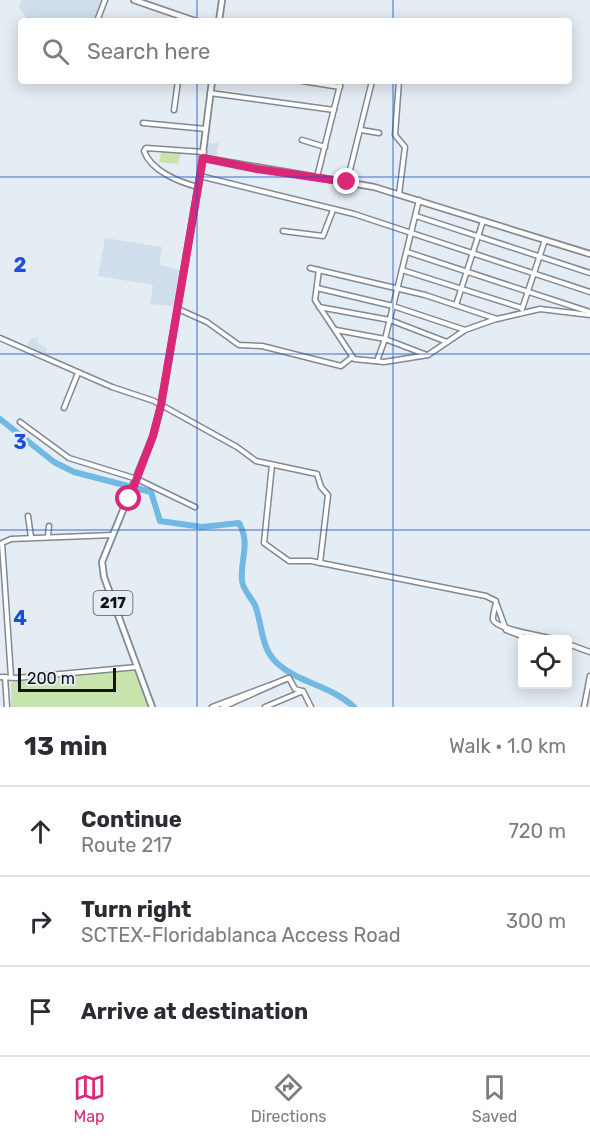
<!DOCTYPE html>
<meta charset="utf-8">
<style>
body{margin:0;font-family:Rubik,sans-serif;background:#f2f2f3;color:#2b2b33}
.controls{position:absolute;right:18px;bottom:18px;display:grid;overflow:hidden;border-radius:6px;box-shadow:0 3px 15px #0003}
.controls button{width:54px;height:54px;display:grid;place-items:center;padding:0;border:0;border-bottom:2px solid #e1e1e2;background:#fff;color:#2b2b33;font:30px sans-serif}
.scale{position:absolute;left:18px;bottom:15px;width:98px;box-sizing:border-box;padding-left:6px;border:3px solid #111416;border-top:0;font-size:16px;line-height:21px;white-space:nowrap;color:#111416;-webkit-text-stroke:4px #e4ecf4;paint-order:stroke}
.stop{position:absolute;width:18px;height:18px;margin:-14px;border:4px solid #db2777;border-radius:50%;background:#fff}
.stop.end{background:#db2777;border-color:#fff;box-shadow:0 2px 6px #0008}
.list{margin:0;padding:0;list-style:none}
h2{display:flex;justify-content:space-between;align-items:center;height:78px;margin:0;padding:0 24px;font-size:26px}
h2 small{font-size:20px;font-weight:400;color:#7c7c81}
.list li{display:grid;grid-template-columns:39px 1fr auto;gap:18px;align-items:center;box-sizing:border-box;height:90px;padding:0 24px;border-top:2px solid #e1e1e2}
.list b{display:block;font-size:22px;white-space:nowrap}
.list p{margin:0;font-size:20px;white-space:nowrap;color:#7c7c81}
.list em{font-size:20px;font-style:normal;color:#7c7c81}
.icon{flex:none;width:33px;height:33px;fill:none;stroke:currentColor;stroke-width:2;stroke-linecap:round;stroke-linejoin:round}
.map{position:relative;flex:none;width:590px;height:707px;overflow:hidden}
.search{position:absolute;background:#fff;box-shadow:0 3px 15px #0003;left:18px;right:18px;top:18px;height:66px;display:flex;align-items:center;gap:15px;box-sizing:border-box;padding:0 21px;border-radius:6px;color:#7c7c81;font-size:22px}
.sheet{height:348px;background:#fff}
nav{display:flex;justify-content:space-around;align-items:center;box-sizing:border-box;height:84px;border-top:2px solid #e1e1e2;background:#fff;font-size:16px;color:#7c7c81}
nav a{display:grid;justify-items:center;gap:3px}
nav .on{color:#db2777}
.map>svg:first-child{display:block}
.built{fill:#d0dfeb}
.green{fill:#c9e3ad}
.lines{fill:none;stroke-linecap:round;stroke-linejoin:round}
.river{stroke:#71b9e3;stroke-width:6}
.minor-casing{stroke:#828990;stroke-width:7}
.major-casing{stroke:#828990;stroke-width:8}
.minor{stroke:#fff;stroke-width:4}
.major{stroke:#fff;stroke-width:4.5}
.route{stroke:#db2777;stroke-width:8}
.grid{fill:none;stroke:#1d4ed8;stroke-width:1.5;stroke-opacity:0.55}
.labels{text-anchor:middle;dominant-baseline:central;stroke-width:4.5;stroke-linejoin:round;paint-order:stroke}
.shield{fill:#e4ecf4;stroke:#505559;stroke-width:1.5}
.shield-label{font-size:15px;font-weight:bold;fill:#111416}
.grid-label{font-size:20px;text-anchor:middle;font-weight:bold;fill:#1d4ed8;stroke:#e4ecf4;stroke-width:4.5;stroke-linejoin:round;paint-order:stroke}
</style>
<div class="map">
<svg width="590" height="707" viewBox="0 0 590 707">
<rect width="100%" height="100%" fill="#e4ecf4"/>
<g class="built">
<polygon points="21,0 105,0 97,21 29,21 19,7"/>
<polygon points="208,143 219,143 216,159 206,157"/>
<polygon points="105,238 162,247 159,265 181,270 175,306 150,304 153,285 98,276"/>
<polygon points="31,338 38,338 39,344 47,348 46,354 27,346"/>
</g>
<g class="green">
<polygon points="162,151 181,152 178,164 159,162"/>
<polygon points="136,669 151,707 11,707 11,682"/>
</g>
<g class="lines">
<path class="river" d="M 0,419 L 54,462 L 74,472 L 151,492 L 160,521 L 202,527 L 239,523 C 251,545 240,557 242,581 C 243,590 251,597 255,605 C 263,626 260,648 278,664 C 299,683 330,685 354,707"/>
<g class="minor-casing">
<g id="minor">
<polyline points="97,21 105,0"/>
<polyline points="302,81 340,87"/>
<polyline points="210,93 334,110"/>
<polyline points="174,110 178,81"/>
<polyline points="143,123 206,129"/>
<polyline points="361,130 379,133"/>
<polyline points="302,140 325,147"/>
<polyline points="200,176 354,214 590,292"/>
<polyline points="317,177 341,81"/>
<polyline points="347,182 372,81"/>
<path d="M 198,187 C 179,182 151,171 144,151 L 146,148 L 204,152"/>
<polyline points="399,194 405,147 395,135 399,81"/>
<polyline points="416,216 590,273"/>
<polyline points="283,231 323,236 333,210"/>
<polyline points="407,252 590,312"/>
<polyline points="310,268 425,295 497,319 540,309 590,315"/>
<polyline points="319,270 315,300 354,359 384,362 428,355 465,330 496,319"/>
<polyline points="402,270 522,308"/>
<polyline points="317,288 393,306 465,330"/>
<polyline points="456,305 483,221"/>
<polyline points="319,307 390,320 447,342"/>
<polyline points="178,309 207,322 239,345 262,346 341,366 351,358"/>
<polyline points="522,309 545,240"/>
<polyline points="336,330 385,339 427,355"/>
<polyline points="0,338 112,387 154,401 237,447 256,461 317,474 321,487 328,495 320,563"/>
<polyline points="377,361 385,339 419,200"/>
<polyline points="64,408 78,373"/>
<polyline points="20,422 69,458 137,479 195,507"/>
<path d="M 272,465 L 264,543 L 289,561 L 311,561 L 486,596 L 496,601 C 496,606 492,616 493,620 C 497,630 546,636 557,640"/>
<polyline points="28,516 31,537"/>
<polyline points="48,536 49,526"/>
<polyline points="497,605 506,630 532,640"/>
<polyline points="568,644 590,652"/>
<polyline points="0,677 16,678 137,667"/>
<polyline points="5,677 7,707"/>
<polyline points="11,677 2,543 11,539 113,535"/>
<polyline points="289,678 295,689 302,691"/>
<polyline points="212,707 289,678"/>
<polyline points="223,707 288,678"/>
<polyline points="265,707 303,691 311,707"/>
<polyline points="584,707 590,676"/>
</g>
</g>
<g class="major-casing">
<g id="major">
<polyline points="134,0 195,21"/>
<polyline points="219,21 222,0"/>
<polyline points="203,158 374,187 590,254"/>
<polyline points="152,707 104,577 102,562 153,436 161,405 200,176 212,81"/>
</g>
</g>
<use href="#minor" class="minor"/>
<use href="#major" class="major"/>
</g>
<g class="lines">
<polyline class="route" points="129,499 153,436 161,405 203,158 257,169 347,182"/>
</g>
<path class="grid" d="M 197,0 L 197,21M 393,0 L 393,21M 197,81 L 197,707M 393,81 L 393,707M 0,177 L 590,177M 0,354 L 590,354M 0,530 L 590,530"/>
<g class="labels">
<rect class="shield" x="93.5" y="591" width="39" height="24" rx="4.5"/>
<g class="shield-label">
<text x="113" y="603">217</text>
</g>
</g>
<g class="grid-label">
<text x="20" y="272">2</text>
<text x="20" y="449">3</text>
<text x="20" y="625">4</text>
</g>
</svg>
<div class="controls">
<button><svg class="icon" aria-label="locate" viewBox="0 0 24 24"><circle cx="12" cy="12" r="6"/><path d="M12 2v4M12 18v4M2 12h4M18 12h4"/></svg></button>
</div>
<div class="scale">200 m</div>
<div class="stop" style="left:129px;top:499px"></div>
<div class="stop end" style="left:347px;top:182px"></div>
<div class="search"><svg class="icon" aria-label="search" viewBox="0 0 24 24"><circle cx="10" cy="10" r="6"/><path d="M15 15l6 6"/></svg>Search here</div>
</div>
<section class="sheet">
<h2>13 min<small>Walk · 1.0 km</small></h2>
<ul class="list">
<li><svg class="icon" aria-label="ahead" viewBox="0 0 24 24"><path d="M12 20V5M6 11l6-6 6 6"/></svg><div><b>Continue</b><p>Route 217</p></div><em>720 m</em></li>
<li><svg class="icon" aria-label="right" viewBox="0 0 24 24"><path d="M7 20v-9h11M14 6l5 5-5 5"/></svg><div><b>Turn right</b><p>SCTEX-Floridablanca Access Road</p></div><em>300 m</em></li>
<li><svg class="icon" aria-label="arrive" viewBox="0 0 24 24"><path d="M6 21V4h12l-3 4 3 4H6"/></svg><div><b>Arrive at destination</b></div></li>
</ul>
</section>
<nav>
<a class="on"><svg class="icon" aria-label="map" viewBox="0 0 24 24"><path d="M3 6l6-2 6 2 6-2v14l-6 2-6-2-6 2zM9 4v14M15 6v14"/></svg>Map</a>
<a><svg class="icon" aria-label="directions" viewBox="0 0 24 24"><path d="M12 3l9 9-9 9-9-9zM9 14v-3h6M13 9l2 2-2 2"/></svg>Directions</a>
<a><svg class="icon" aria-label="saved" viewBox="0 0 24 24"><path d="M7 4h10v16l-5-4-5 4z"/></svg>Saved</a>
</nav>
